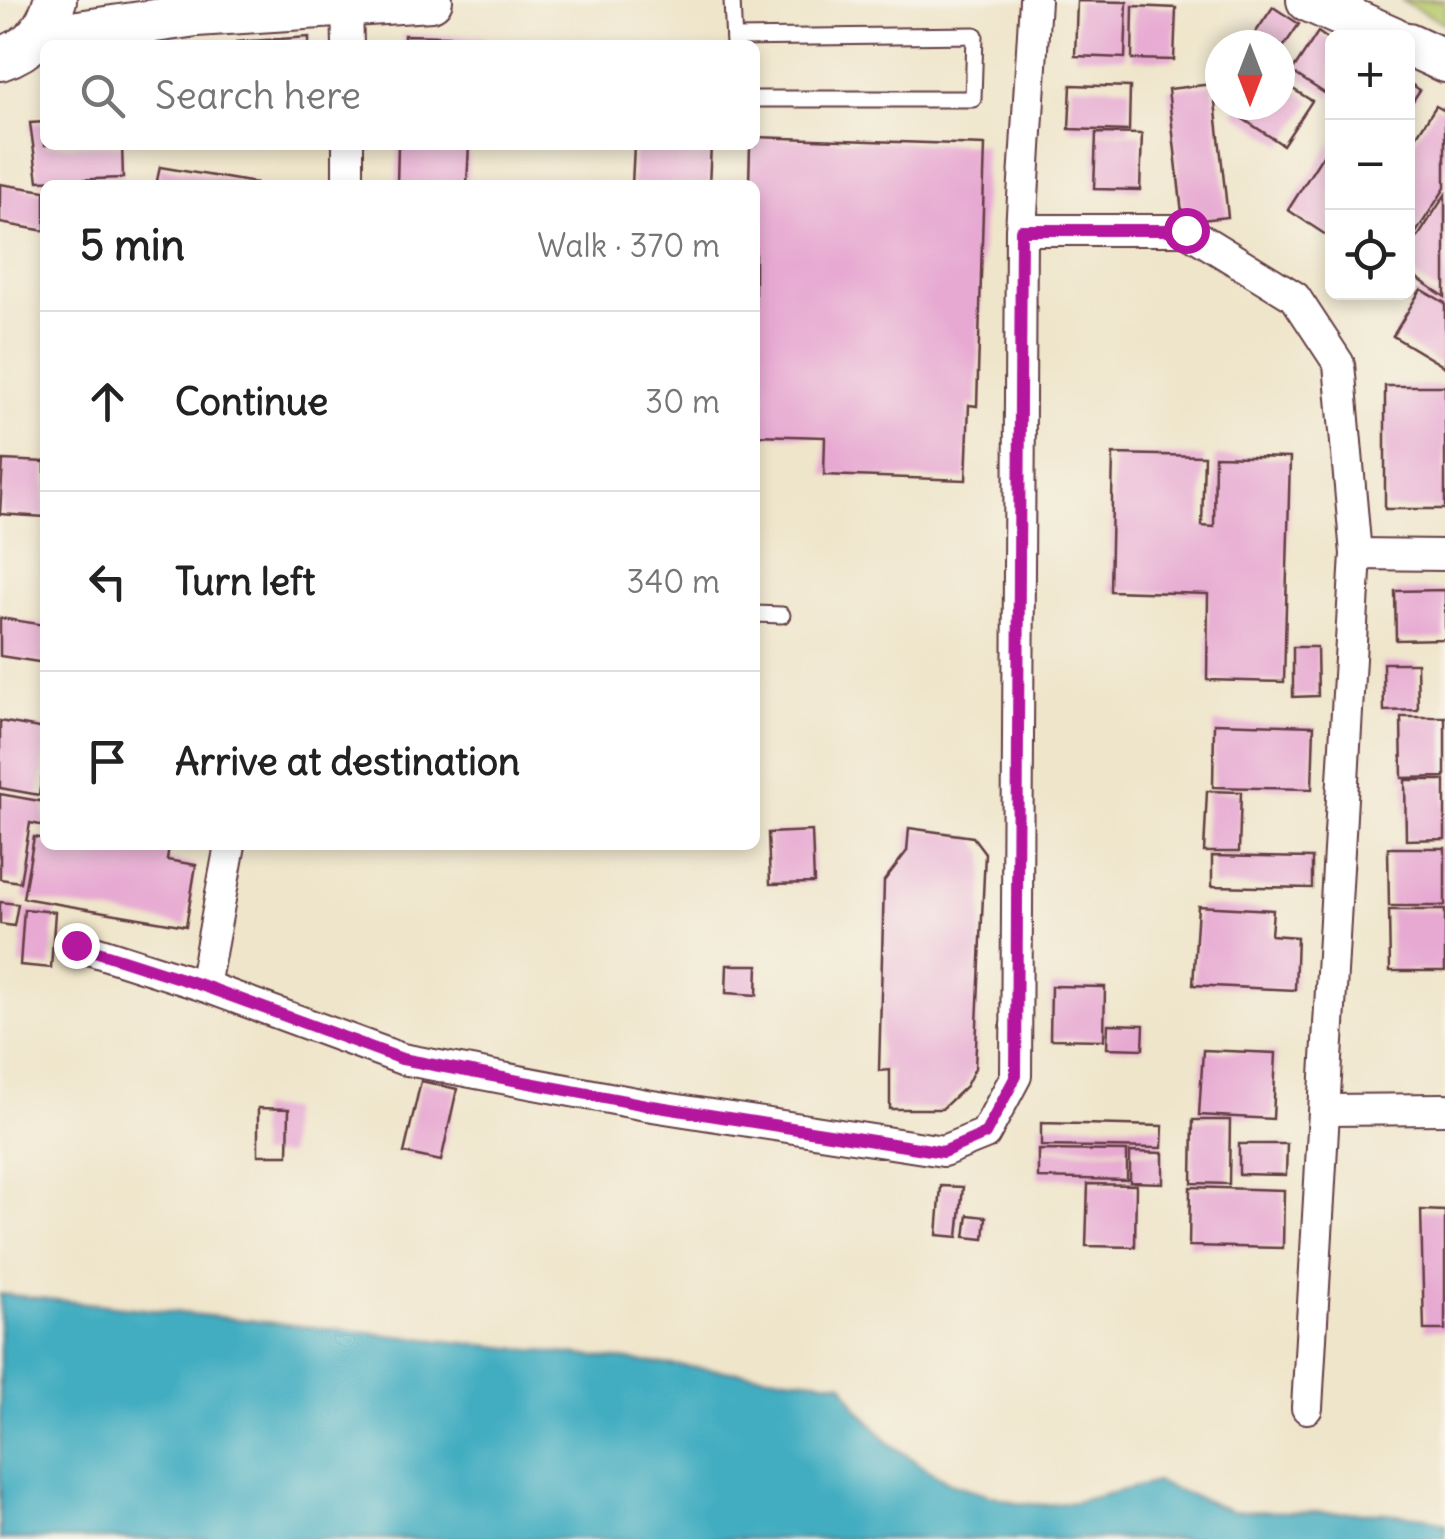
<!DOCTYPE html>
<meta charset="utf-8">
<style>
body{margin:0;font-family:Delius,sans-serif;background:#f6f6f6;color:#222}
.controls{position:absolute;right:30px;top:30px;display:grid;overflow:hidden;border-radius:15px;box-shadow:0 5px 15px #0003}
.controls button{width:90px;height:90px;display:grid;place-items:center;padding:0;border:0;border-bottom:2px solid #e0e0e0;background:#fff;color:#222;font:50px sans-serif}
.compass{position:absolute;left:1205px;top:30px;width:90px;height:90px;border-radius:50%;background:#fff;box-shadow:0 5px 15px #0003;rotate:180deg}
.stop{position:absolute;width:30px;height:30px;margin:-22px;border:8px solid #b5179e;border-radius:50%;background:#fff}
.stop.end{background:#b5179e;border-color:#fff;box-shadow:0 2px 10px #0008}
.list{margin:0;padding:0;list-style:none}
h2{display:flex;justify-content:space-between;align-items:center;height:130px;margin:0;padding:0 40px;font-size:42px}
h2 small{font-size:32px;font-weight:400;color:#767676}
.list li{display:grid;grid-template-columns:65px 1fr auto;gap:30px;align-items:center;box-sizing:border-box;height:180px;padding:0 40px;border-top:2px solid #e0e0e0}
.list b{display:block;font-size:38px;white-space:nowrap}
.list em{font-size:32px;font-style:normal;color:#767676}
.icon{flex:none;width:55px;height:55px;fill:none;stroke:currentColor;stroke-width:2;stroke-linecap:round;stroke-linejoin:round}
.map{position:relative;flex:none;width:1445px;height:1539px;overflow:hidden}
.search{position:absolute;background:#fff;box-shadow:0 5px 15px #0003;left:40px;top:40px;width:720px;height:110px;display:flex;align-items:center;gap:25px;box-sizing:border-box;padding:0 35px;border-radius:15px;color:#767676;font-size:38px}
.panel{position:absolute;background:#fff;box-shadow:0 5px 15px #0003;left:40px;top:180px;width:720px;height:670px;border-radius:15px}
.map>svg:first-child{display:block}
.green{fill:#b6c96c;stroke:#80744c;stroke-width:2.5}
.water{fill:#42adc1;stroke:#466676;stroke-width:2.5}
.building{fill:#e7a9d2}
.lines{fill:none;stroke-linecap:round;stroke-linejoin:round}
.lane-casing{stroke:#633d43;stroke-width:19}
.street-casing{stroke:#633d43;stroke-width:34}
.secondary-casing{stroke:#633d43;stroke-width:46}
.lane{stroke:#fff;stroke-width:15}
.street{stroke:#fff;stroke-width:30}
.secondary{stroke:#fff;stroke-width:42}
.route{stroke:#b5179e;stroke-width:12}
</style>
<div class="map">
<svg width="1445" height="1539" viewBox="0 0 1445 1539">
<rect width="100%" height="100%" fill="#f7f3e8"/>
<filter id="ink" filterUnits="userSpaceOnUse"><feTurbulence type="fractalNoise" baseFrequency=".01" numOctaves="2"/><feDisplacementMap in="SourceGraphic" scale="20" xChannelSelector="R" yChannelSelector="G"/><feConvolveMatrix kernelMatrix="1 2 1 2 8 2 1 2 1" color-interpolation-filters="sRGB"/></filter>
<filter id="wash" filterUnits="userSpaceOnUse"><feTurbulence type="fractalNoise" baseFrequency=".0048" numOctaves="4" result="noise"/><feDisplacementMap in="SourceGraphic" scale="40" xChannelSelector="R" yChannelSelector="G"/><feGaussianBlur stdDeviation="2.25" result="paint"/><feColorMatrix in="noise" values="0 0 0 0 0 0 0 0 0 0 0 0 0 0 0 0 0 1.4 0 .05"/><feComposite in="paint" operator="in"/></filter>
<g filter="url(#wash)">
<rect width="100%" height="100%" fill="#efe5ca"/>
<polygon class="green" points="1401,0 1445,0 1445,24"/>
<polygon class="water" points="0,1294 843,1383 857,1408 888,1442 922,1466 950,1483 1017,1503 1044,1505 1075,1502 1156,1482 1232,1511 1385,1513 1425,1517 1445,1524 1445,1539 0,1539"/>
<g id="blocks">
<g class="building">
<polygon points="1077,1 1127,2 1125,58 1075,56"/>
<polygon points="1133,6 1176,8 1174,60 1132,59"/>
<polygon points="1273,7 1299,24 1280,52 1280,45 1247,45"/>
<polygon points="1318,32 1332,42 1332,98 1292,72"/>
<polygon points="404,35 485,37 485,45 404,45"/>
<polygon points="309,37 309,45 236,45 236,42"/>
<polygon points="1280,81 1312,101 1283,145 1234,113 1239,105 1280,105"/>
<polygon points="1408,82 1420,90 1408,108"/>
<polygon points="1213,84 1228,217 1183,222 1168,89"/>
<polygon points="1071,85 1130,87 1129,131 1069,129"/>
<polygon points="1436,106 1445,111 1445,188 1408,245 1408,149"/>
<polygon points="45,122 45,145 122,145 123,178 38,181 30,123"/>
<polygon points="1096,133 1142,134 1140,190 1094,189"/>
<polygon points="755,137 985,145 977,406 969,405 966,480 824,475 825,437 755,435 755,185 749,185 750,145 755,145"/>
<polygon points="1332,141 1332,239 1288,210"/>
<polygon points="398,145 469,145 467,185 397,185"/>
<polygon points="634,145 711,145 709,185 632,185"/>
<polygon points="160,167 256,183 256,185 156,185"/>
<polygon points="0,184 45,191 45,231 0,223"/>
<polygon points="1445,195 1445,297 1408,272 1408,252"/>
<polygon points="1421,289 1445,303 1445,367 1393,336"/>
<rect x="1385" y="386" width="60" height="123"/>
<polygon points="1113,454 1204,456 1202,526 1214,527 1215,456 1290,458 1284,682 1207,680 1208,594 1110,591"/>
<polygon points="3,460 45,462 45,517 0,514"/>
<polygon points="1445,590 1445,639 1396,640 1395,591"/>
<polygon points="0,618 45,625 45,663 0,656"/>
<polygon points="1293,647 1317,647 1318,696 1293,697"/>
<polygon points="1383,663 1417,663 1418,710 1384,711"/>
<polygon points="1401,717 1445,717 1445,777 1402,778"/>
<polygon points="0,721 45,729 45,759 39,795 0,788"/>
<polygon points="1214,723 1314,726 1312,789 1213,787"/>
<polygon points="1405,780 1445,780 1445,839 1406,840"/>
<polygon points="1207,791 1241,792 1239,852 1204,852"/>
<polygon points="0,794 45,802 45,826 30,823 20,882 0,879"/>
<polygon points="909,828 973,837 985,853 975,1068 966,1086 942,1109 890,1109 890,1070 879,1071 884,881 907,851"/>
<polygon points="812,831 814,883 770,884 768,833"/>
<polygon points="34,837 45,839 45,845 102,849 103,845 169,845 167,860 196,865 186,926 23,898"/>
<polygon points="1388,848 1445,848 1445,906 1389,906"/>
<polygon points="1212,856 1312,858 1312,888 1212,886"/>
<polygon points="0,902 18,904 14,926 0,924"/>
<polygon points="1198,906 1273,910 1271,935 1297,937 1295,990 1193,985"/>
<polygon points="24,909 55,912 51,968 20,965"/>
<polygon points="1389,910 1445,910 1445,971 1390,971"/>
<polygon points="727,965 758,965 757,995 726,993"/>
<polygon points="1051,986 1105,987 1104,1040 1050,1039"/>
<polygon points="1108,1024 1144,1025 1143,1049 1107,1048"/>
<polygon points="1203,1050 1276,1053 1273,1119 1199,1115"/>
<polygon points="421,1081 457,1089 441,1161 404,1153"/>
<polygon points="258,1108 289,1109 288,1155 258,1155"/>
<polygon points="1193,1120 1230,1120 1229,1184 1192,1183"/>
<polygon points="1041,1123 1163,1126 1162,1148 1041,1146"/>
<polygon points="1239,1144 1287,1144 1286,1175 1239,1174"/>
<polygon points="1038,1150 1127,1151 1127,1180 1038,1178"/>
<polygon points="1130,1152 1163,1153 1163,1183 1130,1182"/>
<polygon points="1088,1184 1136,1185 1135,1247 1086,1246"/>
<polygon points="941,1186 963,1187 958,1237 937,1235"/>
<polygon points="1190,1187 1284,1190 1283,1248 1189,1246"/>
<polygon points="1421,1210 1445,1211 1445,1330 1424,1330"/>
<polygon points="968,1215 986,1217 984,1239 965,1237"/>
</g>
</g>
</g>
<g filter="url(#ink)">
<use href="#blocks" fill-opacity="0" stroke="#633d43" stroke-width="2.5"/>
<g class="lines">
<g class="lane-casing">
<g id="lane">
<polyline points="732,0 734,45"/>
<polyline points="734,38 975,35 973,99 755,99"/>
<polyline points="755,614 782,615"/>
</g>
</g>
<g class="street-casing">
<g id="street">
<polyline points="347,5 348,45"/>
<polyline points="348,145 348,185"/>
<polyline points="1021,230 1186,230 1295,297 1339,364 1356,554 1307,1408"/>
<polyline points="1356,554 1445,555"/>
<polyline points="76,945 204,986 402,1059 646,1105 943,1151 985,1134 1016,1076 1021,230 1035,0"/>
<polyline points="204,986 230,845"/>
<polyline points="1326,1110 1445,1109"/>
</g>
</g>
<g class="secondary-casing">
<g id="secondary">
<polyline points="1308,0 1393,38"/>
<polyline points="37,38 196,15 431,0"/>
<polyline points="1408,44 1445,61"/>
<path d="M 0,59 C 30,49 47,31 55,0"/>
</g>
</g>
<use href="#lane" class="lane"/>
<use href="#street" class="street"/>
<use href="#secondary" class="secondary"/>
</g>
</g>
<g class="lines" filter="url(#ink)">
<polyline class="route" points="76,945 204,986 402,1059 646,1105 943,1152 985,1134 1016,1076 1021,230 1186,230"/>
</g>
</svg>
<div class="controls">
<button>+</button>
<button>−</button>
<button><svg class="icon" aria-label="locate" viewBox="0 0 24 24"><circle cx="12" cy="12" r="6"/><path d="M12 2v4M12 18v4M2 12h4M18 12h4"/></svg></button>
</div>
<svg class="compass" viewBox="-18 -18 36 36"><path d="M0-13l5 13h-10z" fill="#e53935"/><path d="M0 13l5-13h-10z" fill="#767676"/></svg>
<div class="stop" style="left:1186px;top:230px"></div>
<div class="stop end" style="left:76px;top:945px"></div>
<div class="search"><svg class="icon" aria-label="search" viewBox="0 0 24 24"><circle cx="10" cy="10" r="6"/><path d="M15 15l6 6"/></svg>Search here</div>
<section class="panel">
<h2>5 min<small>Walk · 370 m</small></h2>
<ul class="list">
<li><svg class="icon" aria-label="ahead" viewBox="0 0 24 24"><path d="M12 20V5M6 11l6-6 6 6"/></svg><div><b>Continue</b></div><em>30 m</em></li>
<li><svg class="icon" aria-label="left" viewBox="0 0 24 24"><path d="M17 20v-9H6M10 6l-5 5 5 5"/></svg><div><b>Turn left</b></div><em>340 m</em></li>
<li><svg class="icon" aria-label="arrive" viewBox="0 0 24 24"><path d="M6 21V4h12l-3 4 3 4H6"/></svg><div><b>Arrive at destination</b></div></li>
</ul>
</section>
</div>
